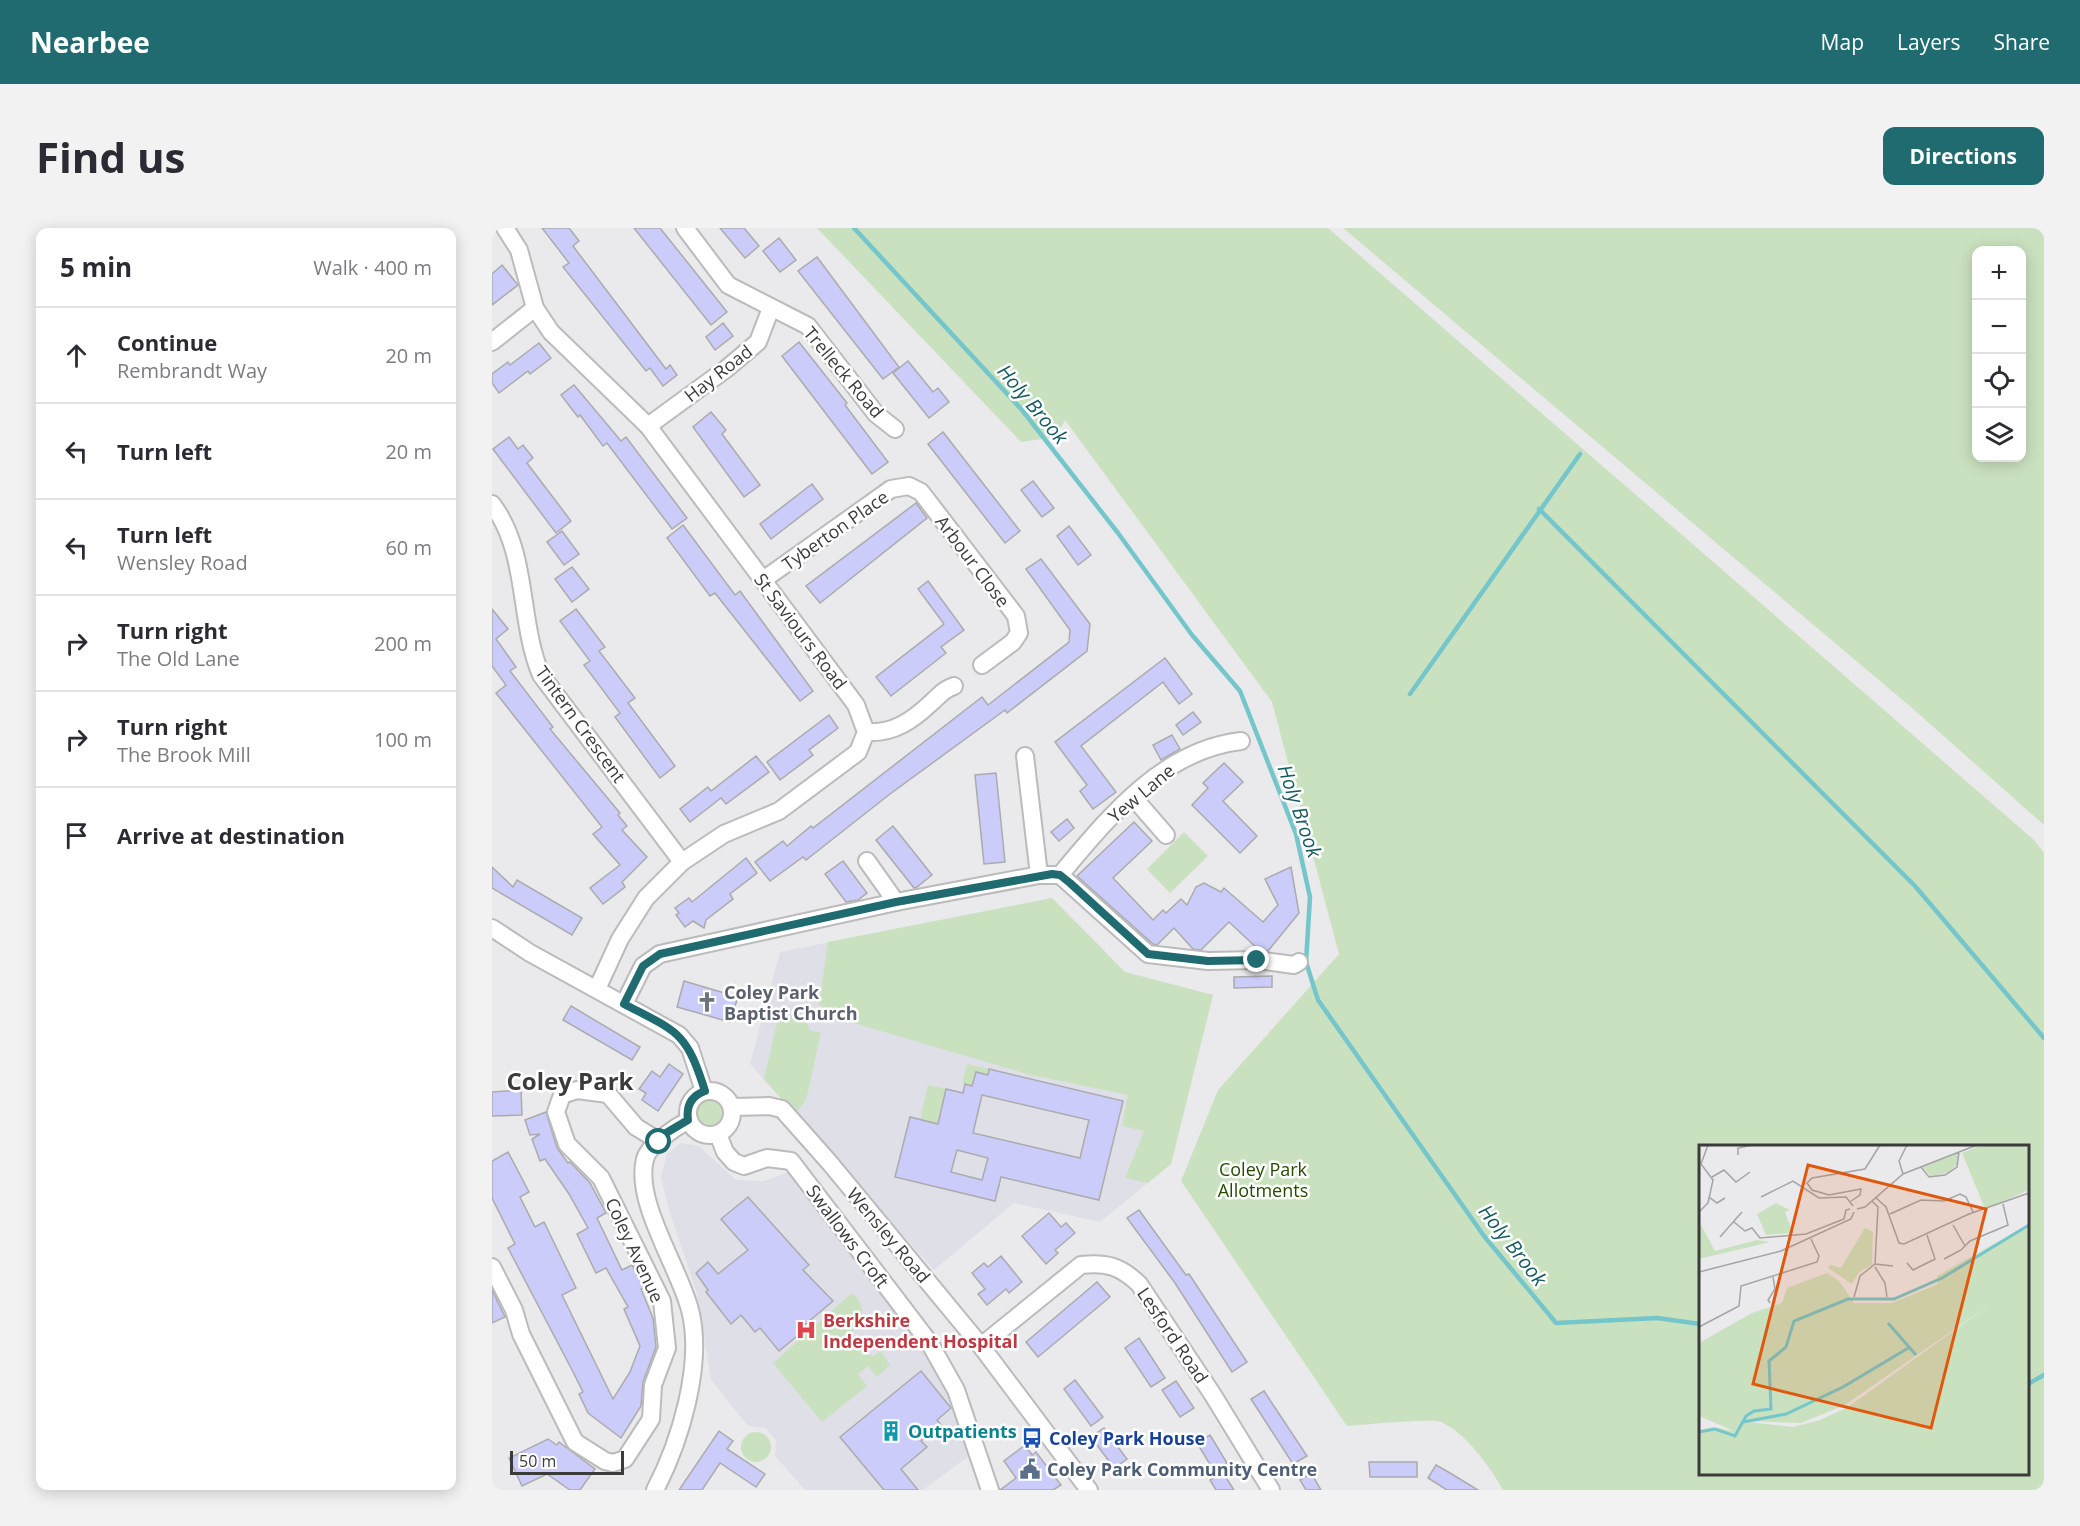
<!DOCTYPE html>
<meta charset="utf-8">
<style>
body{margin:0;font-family:"Open Sans",sans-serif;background:#f2f2f3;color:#2b2b33}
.controls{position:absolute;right:18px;top:18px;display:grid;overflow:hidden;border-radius:12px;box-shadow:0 3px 15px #0003}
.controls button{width:54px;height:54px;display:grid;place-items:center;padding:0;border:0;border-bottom:2px solid #e1e1e2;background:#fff;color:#2b2b33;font:30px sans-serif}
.scale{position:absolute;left:18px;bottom:15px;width:114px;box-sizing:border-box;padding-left:6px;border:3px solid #3b3b3b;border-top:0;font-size:16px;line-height:21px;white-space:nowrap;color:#3b3b3b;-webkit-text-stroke:4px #fff;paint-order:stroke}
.stop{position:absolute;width:18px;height:18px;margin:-14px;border:4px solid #1f6b70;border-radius:50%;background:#fff}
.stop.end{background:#1f6b70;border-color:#fff;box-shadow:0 2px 6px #0008}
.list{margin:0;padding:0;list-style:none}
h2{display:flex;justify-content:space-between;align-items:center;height:78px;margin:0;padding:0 24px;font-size:26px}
h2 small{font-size:20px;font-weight:400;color:#7c7c81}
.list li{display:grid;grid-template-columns:39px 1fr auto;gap:18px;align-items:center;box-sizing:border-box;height:96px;padding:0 24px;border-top:2px solid #e1e1e2}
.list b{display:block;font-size:22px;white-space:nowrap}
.list p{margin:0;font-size:20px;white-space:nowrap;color:#7c7c81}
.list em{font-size:20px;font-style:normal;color:#7c7c81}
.icon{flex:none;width:33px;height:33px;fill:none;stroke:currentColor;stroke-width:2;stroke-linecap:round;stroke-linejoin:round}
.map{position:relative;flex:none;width:1552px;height:1262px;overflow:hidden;border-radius:12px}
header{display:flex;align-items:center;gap:36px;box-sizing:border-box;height:84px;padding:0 30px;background:#1f6b70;color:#fff}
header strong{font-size:28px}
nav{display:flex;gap:33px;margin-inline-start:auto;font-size:21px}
.intro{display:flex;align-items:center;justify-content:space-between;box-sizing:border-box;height:144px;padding:0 36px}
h1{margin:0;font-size:42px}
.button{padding:15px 27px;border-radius:12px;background:#1f6b70;color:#fff;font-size:21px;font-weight:700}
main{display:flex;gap:36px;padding:0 36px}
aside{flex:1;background:#fff;border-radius:12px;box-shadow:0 3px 15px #0003}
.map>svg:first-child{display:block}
.built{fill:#dfdfe8}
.green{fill:#cae1bf;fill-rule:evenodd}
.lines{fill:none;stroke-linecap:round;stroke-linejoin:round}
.stream{stroke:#74c6cb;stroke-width:4.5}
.building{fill:#cbccfa;stroke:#ababad;stroke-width:1.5;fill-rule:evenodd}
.minor-casing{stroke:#bbbbbc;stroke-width:20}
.minor{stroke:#fff;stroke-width:16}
.route{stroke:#1f6b70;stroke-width:8}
.labels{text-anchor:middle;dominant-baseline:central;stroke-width:5;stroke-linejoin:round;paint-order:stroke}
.street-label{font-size:18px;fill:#3b3b3b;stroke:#fff}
.worship-label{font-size:18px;font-weight:bold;fill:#5b616d;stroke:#fff;text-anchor:start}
.park-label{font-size:18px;fill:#234c00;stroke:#fff}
.health-label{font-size:18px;font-weight:bold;fill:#be3a42;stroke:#fff;text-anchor:start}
.culture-label{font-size:18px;font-weight:bold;fill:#0d838f;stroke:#fff;text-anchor:start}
.transit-label{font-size:18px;font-weight:bold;fill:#164399;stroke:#fff;text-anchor:start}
.service-label{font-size:18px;font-weight:bold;fill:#4e5e75;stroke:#fff;text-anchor:start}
.water-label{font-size:20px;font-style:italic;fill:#165b60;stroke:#fff}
.district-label{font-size:24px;font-weight:bold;fill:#3b3b3c;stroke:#fff}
.inset-river{fill:none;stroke:#74c6cb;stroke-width:3}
.inset-road{fill:none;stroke:#a4a4a5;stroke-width:1.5}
.view{fill:#df580e;fill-opacity:0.15;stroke:#df580e;stroke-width:3}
.inset-edge{fill:none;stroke:#3b3b3b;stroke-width:3}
</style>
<header>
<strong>Nearbee</strong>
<nav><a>Map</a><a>Layers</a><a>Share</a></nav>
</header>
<div class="intro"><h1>Find us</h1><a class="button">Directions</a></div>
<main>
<aside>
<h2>5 min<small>Walk · 400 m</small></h2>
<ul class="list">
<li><svg class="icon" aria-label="ahead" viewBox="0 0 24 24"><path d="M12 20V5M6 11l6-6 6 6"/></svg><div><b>Continue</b><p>Rembrandt Way</p></div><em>20 m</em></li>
<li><svg class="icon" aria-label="left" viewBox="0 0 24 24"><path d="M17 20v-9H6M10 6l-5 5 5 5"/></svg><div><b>Turn left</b></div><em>20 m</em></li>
<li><svg class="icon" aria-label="left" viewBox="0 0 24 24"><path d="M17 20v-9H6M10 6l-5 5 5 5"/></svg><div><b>Turn left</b><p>Wensley Road</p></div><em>60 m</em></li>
<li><svg class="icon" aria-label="right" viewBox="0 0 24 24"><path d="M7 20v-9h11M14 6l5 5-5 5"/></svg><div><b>Turn right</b><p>The Old Lane</p></div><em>200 m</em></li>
<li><svg class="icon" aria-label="right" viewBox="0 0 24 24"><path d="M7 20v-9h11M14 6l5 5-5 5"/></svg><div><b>Turn right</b><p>The Brook Mill</p></div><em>100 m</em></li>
<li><svg class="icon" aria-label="arrive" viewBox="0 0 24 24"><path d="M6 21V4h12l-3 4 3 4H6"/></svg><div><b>Arrive at destination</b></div></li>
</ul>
</aside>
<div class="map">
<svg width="1552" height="1262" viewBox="0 0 1552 1262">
<rect width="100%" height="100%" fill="#eaeaec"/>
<g class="built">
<polygon points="560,670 633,744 721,767 679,936 608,994 522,975 442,1042 258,836 288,724"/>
<polygon points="189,915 207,918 244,952 272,953 297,944 445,1138 481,1225 431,1262 313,1262 283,1228 284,1212 273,1200 256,1198 219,1152 205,1066 178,985 169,949 175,926"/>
</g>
<g class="green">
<path d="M 325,0 L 836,0 L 1542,612 L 1552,625 L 1552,1262 L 1011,1262 C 999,1240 973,1204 949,1194 C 939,1190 871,1197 855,1198 L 689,953 L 726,862 L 847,726 L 780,474 L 573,192 L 564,209 L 529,214 ZM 1208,918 L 1536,918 L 1536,1246 L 1208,1246 Z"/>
<path d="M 851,0 L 1552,0 L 1552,597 L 1420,480 ZM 1484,22 L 1530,22 L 1530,230 L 1484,230 Z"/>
<polygon points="692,604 716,628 678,665 655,641"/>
<polygon points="560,670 633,744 721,767 679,936 656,955 633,950 652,903 630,898 636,867 535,846 341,789 338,782 327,777 336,714"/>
<polygon points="287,786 313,790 318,802 329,805 314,872 303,886 272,851"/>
<polygon points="475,836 497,841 496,847 484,845 480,858 470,855"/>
<polygon points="436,857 454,861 446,896 428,892"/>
<circle cx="218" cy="884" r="13"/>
<path d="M 360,1065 C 371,1074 371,1083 369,1096 L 358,1105 L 380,1129 L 389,1123 L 398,1137 L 385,1149 L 376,1138 L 366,1146 L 375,1158 L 330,1194 L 281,1135 Z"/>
<circle cx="264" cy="1219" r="15"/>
</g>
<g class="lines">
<g class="stream">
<polyline points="362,0 530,182 626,305 700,407 748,463 804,606 818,669 814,734 826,772 992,1008 1064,1095 1165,1090 1208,1096"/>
<polyline points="1047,281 1423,658 1552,810"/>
<polyline points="918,466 1088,226"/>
<polyline points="1536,1156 1552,1147"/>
</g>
</g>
<g class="building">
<polygon points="50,0 77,0 87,13 81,18 174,141 178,137 185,147 171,158 158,140 154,143 71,39 77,35"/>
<polygon points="142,0 168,0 235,84 219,97"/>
<polygon points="228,0 252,0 267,18 253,30"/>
<polygon points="287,10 304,32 288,44 271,23"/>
<polygon points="325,29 407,139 391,151 306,43"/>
<polygon points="10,37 26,57 0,77 0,46"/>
<polygon points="231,95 241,108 223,122 214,109"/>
<polygon points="307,114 355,175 353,177 396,234 380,246 290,128"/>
<polygon points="47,115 59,130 38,146 36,143 7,165 0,155 0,146 16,134 18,137"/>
<polygon points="416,133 441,164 446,160 457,174 437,190 401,145"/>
<polygon points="82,157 129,213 134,209 195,290 180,301 115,215 111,218 88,187 86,189 69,167"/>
<polygon points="219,184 234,202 230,206 268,257 252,269 201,199"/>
<polygon points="451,204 528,303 513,315 436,216"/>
<polygon points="17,209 26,221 31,217 41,230 35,235 79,293 64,305 1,221"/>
<polygon points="541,253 562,280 550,289 529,262"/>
<polygon points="320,256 331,271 279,311 268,296"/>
<polygon points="424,275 435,290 328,375 314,358"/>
<polygon points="191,297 243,367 248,363 321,463 308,473 223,365 218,368 175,310"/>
<polygon points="577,298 599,327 586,337 565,308"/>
<polygon points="70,303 87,326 72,337 55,314"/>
<polygon points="549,331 598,396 595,423 515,485 513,482 398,566 314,632 311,629 278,653 263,634 291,613 295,618 319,598 321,600 490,469 496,477 577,414 578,402 534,341"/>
<polygon points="80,339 97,361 80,374 63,351"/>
<polygon points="436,353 472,402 449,419 454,425 399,468 384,449 452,396 426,361"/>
<polygon points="0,381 16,401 4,411 24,439 18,443 61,499 58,501 128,585 126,587 135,598 130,602 155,629 130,654 133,659 111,676 98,660 128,637 101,606 110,599 4,465 14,457 0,438"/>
<polygon points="84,381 113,419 107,423 143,470 136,475 183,538 168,550 123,489 128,485 92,437 98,433 68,393"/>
<polygon points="673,430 700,466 687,476 671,454 589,518 624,564 601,581 588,563 595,557 563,514"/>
<polygon points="701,484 709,494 691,507 684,497"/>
<polygon points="337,487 346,500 317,522 321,527 288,552 275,534"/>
<polygon points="680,507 688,521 669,532 661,517"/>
<polygon points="264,528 277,544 234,576 229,570 198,594 188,581 216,559 219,563"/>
<polygon points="732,535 751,554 731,573 765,608 748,625 700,577 716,560 711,555"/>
<polygon points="504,545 513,634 492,636 483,547"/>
<polygon points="575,591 582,600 567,613 559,604"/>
<polygon points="642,594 660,613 621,650 661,692 671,682 674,685 689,671 695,677 704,659 712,655 729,664 732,660 771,694 786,677 773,651 799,639 807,685 776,723 767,722 737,694 709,722 701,721 682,700 665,717 661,716 585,648"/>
<polygon points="401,598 440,647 425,659 422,660 384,612"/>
<polygon points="254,630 265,645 238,666 241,671 214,692 212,700 201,693 193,699 184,687 187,685 183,680 197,670 200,674"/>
<polygon points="351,633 375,665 366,672 354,674 333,646"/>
<polygon points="0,639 21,659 25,652 90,690 80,707 0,660"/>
<polygon points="780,748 780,759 742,760 742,749"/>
<polygon points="192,753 246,769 238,794 185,779"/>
<polygon points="79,778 148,819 140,832 71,792"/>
<polygon points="177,836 191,846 166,883 150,872 154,865 147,861 160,843 168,849"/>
<path d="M 497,841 L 631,873 L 607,972 L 509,949 L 503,973 L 403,949 L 418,889 L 446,896 L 454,861 L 471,865 L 473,856 L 480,858 L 484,844 L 496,847 ZM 490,867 L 597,892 L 588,930 L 481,905 ZM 465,922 L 496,930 L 490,952 L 459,944 Z"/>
<polygon points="29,862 30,887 0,888 0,864"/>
<polygon points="54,884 65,920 76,935 78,934 98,955 114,985 105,990 130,1042 140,1037 152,1060 149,1061 161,1090 164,1119 151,1154 149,1178 129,1210 96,1185 87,1166 91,1164 79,1140 16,1020 23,1016 0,970 0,933 16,924 37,964 28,969 43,999 52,994 84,1060 70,1067 121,1171 138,1144 148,1118 132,1081 136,1079 114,1040 104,1045 85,1006 96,1000 77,966 53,931 48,933 40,911 48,906 38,907 33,892"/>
<polygon points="256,969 317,1037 311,1042 341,1073 309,1100 311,1103 287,1123 268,1100 263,1104 249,1087 239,1096 214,1064 216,1062 204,1045 216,1034 226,1046 256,1022 229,991"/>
<polygon points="647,982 694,1047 697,1046 755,1134 740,1144 683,1055 635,990"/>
<polygon points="557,985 569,999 574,995 583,1005 563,1022 566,1025 554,1036 530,1008"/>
<polygon points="509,1028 530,1054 517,1065 514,1061 495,1077 486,1066 493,1061 480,1045 492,1035 496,1039"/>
<polygon points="605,1054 618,1069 546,1129 534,1114"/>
<polygon points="0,1062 13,1089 0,1095"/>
<polygon points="647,1110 673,1150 659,1159 633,1120"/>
<polygon points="429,1143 459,1180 445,1192 449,1197 429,1213 435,1219 409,1241 426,1262 392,1262 348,1209"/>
<polygon points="583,1152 611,1189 599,1198 572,1161"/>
<polygon points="684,1153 702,1180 688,1189 670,1162"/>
<polygon points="772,1163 815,1228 801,1236 759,1171"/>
<polygon points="612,1200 635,1231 622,1240 599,1209"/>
<polygon points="227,1203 241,1213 235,1221 273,1246 264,1259 228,1235 210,1262 187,1262"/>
<polygon points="718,1207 735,1235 722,1243 705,1215"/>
<polygon points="56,1211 65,1217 67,1214 103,1241 88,1262 78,1262 55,1246 30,1258 17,1230"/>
<polygon points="533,1217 540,1227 544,1224 569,1257 561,1262 508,1262 524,1250 512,1233"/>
<polygon points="877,1234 925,1234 925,1249 878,1249"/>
<polygon points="944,1237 958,1245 986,1262 955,1262 936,1250"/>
<polygon points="731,1245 742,1262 724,1262 718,1252"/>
<polygon points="819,1245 829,1262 814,1262 808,1252"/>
</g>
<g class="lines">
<g class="minor-casing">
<g id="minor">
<polyline points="13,0 27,22 43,80 59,104 156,198 364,477 374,504 366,524 287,583 232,606 190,634 154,670 128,711 105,761"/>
<polyline points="193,0 236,57 316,98 384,186 403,201"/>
<polyline points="0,114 43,80"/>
<polyline points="156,198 234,141 266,114 279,80"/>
<path d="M 0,276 C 37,325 26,392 49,447 L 190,634"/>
<polyline points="271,352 399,261 417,258 429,264 524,388 527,405 521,414 490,437"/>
<path d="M 374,504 C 401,506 420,493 440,474 C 449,466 451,462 462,458"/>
<polyline points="641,569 674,607"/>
<polyline points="375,633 404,674"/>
<polyline points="547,647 568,647 656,726 716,733 765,732 802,737 807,734"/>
<path d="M 568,647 C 616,590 670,522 749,513"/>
<polyline points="0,700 38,725 187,807 198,820 212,863"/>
<polyline points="132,776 151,738 168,726 404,674 547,647 533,528"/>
<circle cx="218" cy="885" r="22"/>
<polyline points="240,879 277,878 290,881 337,934 489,1118 597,1262"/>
<polyline points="226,906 233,924 242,934 252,938 275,930 299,933 437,1114 464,1162 498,1262"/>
<polyline points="0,1039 22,1082 29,1106 83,1214 113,1233 121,1235 133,1231 159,1191 161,1157 175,1120 170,1073 109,950 75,916 64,884 70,867 85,862 116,866 144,899 167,913"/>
<path d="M 489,1118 L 589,1037 C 614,1034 628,1038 647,1056 L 721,1167 L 779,1262"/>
<path d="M 163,1262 C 188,1214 212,1136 198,1082 C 187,1039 142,974 153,931 C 157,916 184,899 197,892"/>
</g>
</g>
<use href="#minor" class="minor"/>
</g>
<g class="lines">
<path class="route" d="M 167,914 L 174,905 L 196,892 C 194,878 199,868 213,863 C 194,803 186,804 132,776 L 151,738 L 168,726 L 404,674 L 560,646 L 568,647 L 578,655 L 656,726 L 716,733 L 765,732"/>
</g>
<defs>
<g id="church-bare" transform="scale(1.62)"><path d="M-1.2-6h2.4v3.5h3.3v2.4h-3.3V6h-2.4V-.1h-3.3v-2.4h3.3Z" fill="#6b7280" stroke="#fff" stroke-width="2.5" paint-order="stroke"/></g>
<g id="hospital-bare" transform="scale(1.62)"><path d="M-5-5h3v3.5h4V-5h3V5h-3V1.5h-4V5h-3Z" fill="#e0444e" stroke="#fff" stroke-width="2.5" paint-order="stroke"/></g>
<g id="building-bare" transform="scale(1.62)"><path d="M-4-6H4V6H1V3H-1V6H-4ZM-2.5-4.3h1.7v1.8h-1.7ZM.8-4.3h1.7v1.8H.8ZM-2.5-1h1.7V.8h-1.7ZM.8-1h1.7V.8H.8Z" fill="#0f9aa8" stroke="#fff" stroke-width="2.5" paint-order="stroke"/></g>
<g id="bus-bare" transform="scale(1.62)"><path d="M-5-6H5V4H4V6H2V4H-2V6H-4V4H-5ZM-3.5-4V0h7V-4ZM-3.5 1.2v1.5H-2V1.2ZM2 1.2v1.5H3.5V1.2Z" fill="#1a4fb4" stroke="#fff" stroke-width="2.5" paint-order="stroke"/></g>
<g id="civic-bare" transform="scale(1.62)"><path d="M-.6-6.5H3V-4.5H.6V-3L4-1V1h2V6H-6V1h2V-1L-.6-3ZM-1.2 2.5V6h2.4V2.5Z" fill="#5c6f8a" stroke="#fff" stroke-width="2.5" paint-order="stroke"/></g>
</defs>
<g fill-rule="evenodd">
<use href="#church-bare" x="215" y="774"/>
<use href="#hospital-bare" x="314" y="1102"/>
<use href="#building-bare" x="399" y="1203"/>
<use href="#bus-bare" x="540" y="1210"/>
<use href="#civic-bare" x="538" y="1241"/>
</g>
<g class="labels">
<g class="street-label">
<text transform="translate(352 144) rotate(50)">Trelleck Road</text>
<text transform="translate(226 145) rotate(-38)">Hay Road</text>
<text transform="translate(343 302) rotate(-35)">Tyberton Place</text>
<text transform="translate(481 333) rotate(53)">Arbour Close</text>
<text transform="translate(309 403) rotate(53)">St Saviours Road</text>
<text transform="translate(89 496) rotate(54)">Tintern Crescent</text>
<text transform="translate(649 565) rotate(-40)">Yew Lane</text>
<text transform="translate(397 1007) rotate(50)">Wensley Road</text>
<text transform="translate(356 1008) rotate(53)">Swallows Croft</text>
<text transform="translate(143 1022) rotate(65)">Coley Avenue</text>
<text transform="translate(681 1107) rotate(56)">Lesford Road</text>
</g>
<g class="worship-label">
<text x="232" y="764">Coley Park<tspan x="232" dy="21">Baptist Church</tspan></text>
</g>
<g class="park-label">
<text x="771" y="941">Coley Park<tspan x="771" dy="21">Allotments</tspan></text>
</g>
<g class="health-label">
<text x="331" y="1092">Berkshire<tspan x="331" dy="21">Independent Hospital</tspan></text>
</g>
<g class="culture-label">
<text x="416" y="1203">Outpatients</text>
</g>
<g class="transit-label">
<text x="557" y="1210">Coley Park House</text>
</g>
<g class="service-label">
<text x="555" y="1241">Coley Park Community Centre</text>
</g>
<g class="water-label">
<text transform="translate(541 176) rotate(50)">Holy Brook</text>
<text transform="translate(808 583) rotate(71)">Holy Brook</text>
<text transform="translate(1021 1017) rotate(52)">Holy Brook</text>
</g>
<g class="district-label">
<text x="78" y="852">Coley Park</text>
</g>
</g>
<g transform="translate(1207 917)">
<rect width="330" height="330" fill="#eaeaec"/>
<path d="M 283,0 L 330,0 L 330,45 L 286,64 L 263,8 ZM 259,8 L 258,20 L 250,27 L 232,32 L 224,22 ZM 77,58 L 91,65 L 86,67 L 94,88 L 67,90 L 58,69 ZM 0,76 L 16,106 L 58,95 L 71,97 L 0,114 ZM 330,79 L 330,330 L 0,330 L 0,285 L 14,282 L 35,286 L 0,271 L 0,198 L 53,168 L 83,158 L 88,143 L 128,128 L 140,136 L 155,158 L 193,158 L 239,139 L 238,131 ZM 293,158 L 149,262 L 121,275 L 94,282 L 42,276 L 102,278 L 146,260 ZM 166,83 L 174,87 L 173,120 L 160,127 L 153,139 L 129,123 L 131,120 L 142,123 Z" fill="#cae1bf" fill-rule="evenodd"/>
<path class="inset-river" d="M 189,178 L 217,210M 44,277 L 87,269 L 144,242 L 211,202M 0,287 L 16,284 L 36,291 L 47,271 L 55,266 L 72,264 L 70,216 L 87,202 L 95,176 L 149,154 L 195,154 L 243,133 L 330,80"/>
<path class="inset-road" d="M 39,10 L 39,3 L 53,0M 222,22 L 230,32 L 246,30 L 258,22 L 260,7M 204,29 L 200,16 L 208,0M 13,32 L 25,25 L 37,37 L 51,27M 10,52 L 18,58 L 26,53M 62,52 L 94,36 L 120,53 L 147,52 L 154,61M 176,52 L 187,62 L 200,98 L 205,99 L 270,69 L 330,48M 152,56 L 161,50 L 162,44 L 130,50 L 113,45 L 108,38 L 113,33 L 166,24 L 181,0M 173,56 L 179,62 L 176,119 L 194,121M 158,64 L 166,62 L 204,29 L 278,0M 0,67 L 9,58 L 14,35 L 2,19 L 9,0M 191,69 L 222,55 L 245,56 L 261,49 L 267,52 L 274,67M 35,77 L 46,86 L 53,83 L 61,93 L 107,89 L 145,74 L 147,65 L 151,64M 254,80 L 266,101M 21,92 L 43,67M 245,114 L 262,105 L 271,96 L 309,80 L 304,59M 208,118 L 214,125 L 236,114 L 228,90M 176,122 L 186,138 L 188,152M 0,127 L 82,106 L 152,74 L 155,67M 155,152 L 161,131 L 176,119M 71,158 L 69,155 L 76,144 L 74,132M 0,182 L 40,161 L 42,141 L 118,117 L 120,111 L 112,94"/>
<path class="view" d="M 109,20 L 287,64 L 232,283 L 54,239 Z"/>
<rect width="330" height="330" class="inset-edge"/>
</g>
</svg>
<div class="controls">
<button>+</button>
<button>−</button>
<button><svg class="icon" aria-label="locate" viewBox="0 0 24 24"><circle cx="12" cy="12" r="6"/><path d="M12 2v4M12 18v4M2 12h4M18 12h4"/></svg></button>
<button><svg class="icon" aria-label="layers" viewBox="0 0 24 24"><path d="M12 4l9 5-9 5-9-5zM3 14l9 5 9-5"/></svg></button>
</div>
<div class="scale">50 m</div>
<div class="stop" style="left:167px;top:914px"></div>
<div class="stop end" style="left:765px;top:732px"></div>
</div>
</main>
